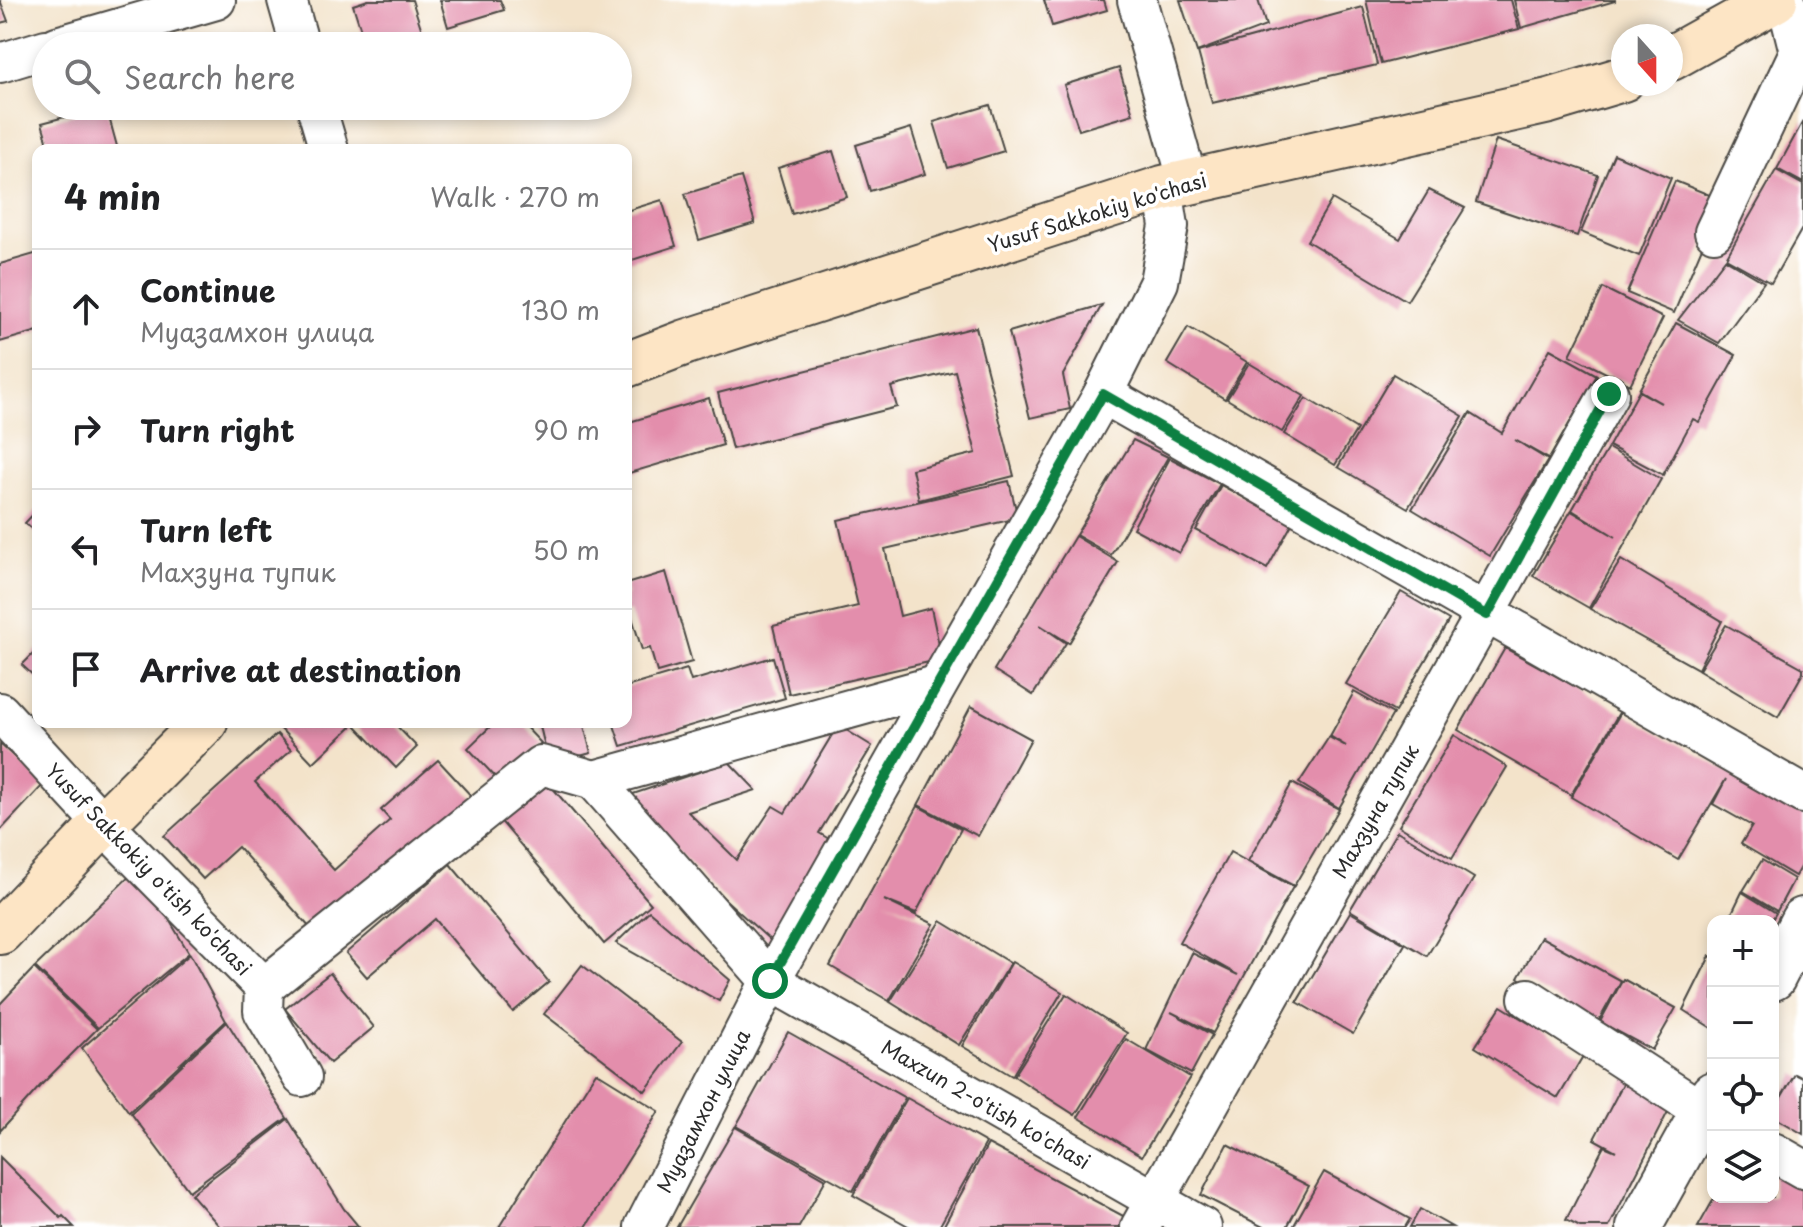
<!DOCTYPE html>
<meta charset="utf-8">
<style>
body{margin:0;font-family:"Playpen Sans",sans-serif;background:#f2f2f2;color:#202124}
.controls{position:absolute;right:24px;bottom:24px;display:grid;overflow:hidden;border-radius:16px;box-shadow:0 4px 12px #0003}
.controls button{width:72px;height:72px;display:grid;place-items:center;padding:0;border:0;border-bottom:2px solid #e0e0e0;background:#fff;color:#202124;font:40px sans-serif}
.compass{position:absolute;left:1611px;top:24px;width:72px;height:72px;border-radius:50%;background:#fff;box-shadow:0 4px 12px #0003;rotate:159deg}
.stop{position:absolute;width:24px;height:24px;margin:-18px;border:6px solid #0b8043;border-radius:50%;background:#fff}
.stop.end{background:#0b8043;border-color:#fff;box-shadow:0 2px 8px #0008}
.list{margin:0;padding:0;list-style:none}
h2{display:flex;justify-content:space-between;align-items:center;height:104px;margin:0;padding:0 32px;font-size:34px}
h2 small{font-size:26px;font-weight:400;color:#757577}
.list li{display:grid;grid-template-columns:52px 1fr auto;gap:24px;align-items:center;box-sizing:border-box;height:120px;padding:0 32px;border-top:2px solid #e0e0e0}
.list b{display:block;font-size:30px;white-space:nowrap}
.list p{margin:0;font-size:26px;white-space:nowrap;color:#757577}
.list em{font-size:26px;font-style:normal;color:#757577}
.icon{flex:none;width:44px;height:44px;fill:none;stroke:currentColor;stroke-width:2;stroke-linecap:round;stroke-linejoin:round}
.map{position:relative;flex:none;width:1803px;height:1227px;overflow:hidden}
.search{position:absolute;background:#fff;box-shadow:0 4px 12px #0003;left:32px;top:32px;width:600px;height:88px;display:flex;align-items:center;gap:20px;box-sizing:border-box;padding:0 28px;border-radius:44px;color:#757577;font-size:30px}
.panel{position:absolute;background:#fff;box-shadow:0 4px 12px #0003;left:32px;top:144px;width:600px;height:584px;border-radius:16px}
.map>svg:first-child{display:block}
.building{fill:#e38eac}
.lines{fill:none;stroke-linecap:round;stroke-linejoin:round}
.minor-casing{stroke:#494743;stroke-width:42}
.tertiary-casing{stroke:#494743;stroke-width:48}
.secondary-casing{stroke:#494743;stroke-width:48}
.minor{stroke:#fff;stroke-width:38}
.tertiary{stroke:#fff;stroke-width:44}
.secondary{stroke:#fde5c5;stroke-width:44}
.route{stroke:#0b8043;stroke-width:10}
.labels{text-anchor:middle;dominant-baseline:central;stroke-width:7;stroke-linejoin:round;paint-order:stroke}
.street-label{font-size:20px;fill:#2b2b2b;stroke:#fff}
</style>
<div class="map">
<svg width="1803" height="1227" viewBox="0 0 1803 1227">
<rect width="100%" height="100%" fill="#fff"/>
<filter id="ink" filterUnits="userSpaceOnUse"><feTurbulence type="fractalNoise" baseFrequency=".0125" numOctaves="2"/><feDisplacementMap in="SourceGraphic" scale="16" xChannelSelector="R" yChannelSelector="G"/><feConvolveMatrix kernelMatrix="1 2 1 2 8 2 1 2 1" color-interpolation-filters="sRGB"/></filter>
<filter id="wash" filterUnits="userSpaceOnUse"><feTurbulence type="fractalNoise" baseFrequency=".006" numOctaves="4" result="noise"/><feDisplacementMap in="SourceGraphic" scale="32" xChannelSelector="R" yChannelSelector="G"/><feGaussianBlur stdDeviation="1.8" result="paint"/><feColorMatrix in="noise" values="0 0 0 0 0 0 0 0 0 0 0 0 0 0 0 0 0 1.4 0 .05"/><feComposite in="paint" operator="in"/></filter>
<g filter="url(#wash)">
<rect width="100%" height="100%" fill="#f3e3ca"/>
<g id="blocks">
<g class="building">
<polygon points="0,0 8,21 0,23"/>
<polygon points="368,0 412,0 423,34 383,46 366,46 353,5"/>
<polygon points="440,0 500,0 504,10 448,27"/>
<polygon points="1044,0 1104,0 1107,10 1052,26"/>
<polygon points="1180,0 1258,0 1266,26 1197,52"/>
<polygon points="1366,0 1511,0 1519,29 1381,64"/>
<polygon points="1514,0 1615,0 1615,1 1521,28"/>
<polygon points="1363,7 1377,65 1212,103 1198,52"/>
<polygon points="1119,68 1133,114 1079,130 1064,85"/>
<polygon points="990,105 1004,151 948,168 934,122"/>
<polygon points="106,106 118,150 50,150 42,123"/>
<polygon points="1803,121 1803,183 1777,169"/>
<polygon points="911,128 925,174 870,191 856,145"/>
<polygon points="1496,140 1598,175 1577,236 1476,202"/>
<polygon points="833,151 847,197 792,214 778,168"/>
<polygon points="1614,154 1671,178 1639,256 1581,232"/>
<polygon points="1776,170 1803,185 1803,227 1771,283 1726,258"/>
<polygon points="741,177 755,223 699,240 685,194"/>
<polygon points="1675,181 1722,200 1674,313 1627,293"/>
<polygon points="1429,190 1465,208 1407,301 1307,241 1332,199 1400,239"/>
<polygon points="662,200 676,246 626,262 626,211"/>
<polygon points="38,253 38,331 0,342 0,264"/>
<polygon points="1725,259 1764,282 1719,343 1678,320"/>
<polygon points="1603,288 1663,318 1630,385 1570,355"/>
<polygon points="1102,305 1063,375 1070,409 1030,418 1009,332"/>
<polygon points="1676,323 1736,355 1699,422 1693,419 1663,475 1609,446 1639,391 1661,403 1639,390"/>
<polygon points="976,327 1014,476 919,500 912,469 976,453 955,371 891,387 897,407 732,449 718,393"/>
<polygon points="1188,327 1247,362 1225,399 1167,363"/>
<polygon points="1550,349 1597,375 1549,459 1515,440 1548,460 1490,556 1412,509 1470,413 1502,433"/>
<polygon points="1249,363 1304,396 1282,432 1227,399"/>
<polygon points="1393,374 1463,416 1408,508 1338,467"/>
<polygon points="709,398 723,445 626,474 626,423"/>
<polygon points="1306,398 1357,429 1335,465 1284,434"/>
<polygon points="1133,440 1168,457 1111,555 1076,535"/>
<polygon points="1608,448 1661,479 1589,608 1533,576 1571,511 1616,537 1572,510"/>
<polygon points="1170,458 1220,484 1179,553 1133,528"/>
<polygon points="1009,481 1018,518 885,549 900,616 931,608 942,659 789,694 773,626 858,606 838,520"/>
<polygon points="1221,485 1292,524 1267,569 1196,530"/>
<polygon points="38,509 38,535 25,523"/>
<polygon points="1075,536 1118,562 1069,643 1040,625 1066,643 1033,695 994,670"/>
<polygon points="1621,560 1722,621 1698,669 1590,609"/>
<polygon points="666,572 692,662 657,672 650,648 642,650 630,611 626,612 626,584"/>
<polygon points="1401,592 1449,620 1395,712 1346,684"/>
<polygon points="1726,625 1803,668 1803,673 1778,717 1699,670"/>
<polygon points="1505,648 1620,711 1571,795 1458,730"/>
<polygon points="38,649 38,680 22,665"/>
<polygon points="773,657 785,698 621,746 613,722 626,722 626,687 687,669 691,681"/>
<polygon points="1354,692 1393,714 1339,808 1299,783 1329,737 1346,746 1330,736"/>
<polygon points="971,706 1031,739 978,836 918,805"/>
<polygon points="1621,712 1803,814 1803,862 1795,876 1741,844 1752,826 1713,804 1726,779 1678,860 1571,797"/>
<polygon points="280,722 393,722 417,747 396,768 354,724 313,763 277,725"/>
<polygon points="495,722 521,722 541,743 500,782 468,748"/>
<polygon points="539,722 583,722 591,753 549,764"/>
<polygon points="838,725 872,746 819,833 829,839 772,942 716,891 627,796 729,762 756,790 688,812 737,860 773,806 785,813"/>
<polygon points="277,734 291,750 255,782 334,870 390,820 381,810 438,760 474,799 319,938 238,847 203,879 164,836"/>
<polygon points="1454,735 1507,767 1452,858 1399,826"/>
<polygon points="0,744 44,784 0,831"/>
<polygon points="540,773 651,904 604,944 494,813"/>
<polygon points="1292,783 1339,809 1294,886 1248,861"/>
<polygon points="918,806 961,829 916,913 884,900 934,924 889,1001 830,966"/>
<polygon points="1397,831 1474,878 1427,956 1350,910"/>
<polygon points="1230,852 1293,887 1213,1033 1171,1012 1212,1035 1191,1074 1146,1050 1192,953 1238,975 1179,942"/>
<polygon points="1762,860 1794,879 1777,911 1743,891"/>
<polygon points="450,864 549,982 513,1012 435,919 367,977 346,953"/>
<polygon points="138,868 189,953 98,1028 35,967"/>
<polygon points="1742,892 1776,913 1771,921 1728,921"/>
<polygon points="649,911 730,980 719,1001 616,943"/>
<polygon points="1350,912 1405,944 1353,1034 1297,1002"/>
<polygon points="941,921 1010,963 959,1045 890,1002"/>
<polygon points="1541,937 1621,981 1598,1022 1518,978"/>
<polygon points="190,954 226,1021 129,1112 82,1048"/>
<polygon points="1710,956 1713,958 1713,1029 1683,1010"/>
<polygon points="1012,962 1062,992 1012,1076 962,1046"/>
<polygon points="582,965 682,1042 645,1091 544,1014"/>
<polygon points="34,968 97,1029 40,1086 0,1131 0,1004"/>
<polygon points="330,973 374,1027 330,1063 285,1009"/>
<polygon points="1623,979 1676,1008 1652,1050 1600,1022"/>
<polygon points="1066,994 1127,1033 1075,1115 1014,1076"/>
<polygon points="1501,1006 1583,1056 1558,1098 1475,1047"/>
<polygon points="227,1022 287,1118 189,1191 131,1113"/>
<polygon points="788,1032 905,1098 853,1191 736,1126"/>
<polygon points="1126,1039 1190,1077 1142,1156 1078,1117"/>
<polygon points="596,1072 659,1111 586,1227 499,1227"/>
<polygon points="1628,1074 1675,1098 1609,1227 1580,1227 1566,1220 1604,1146 1616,1151 1594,1139"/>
<polygon points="1795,1074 1803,1078 1803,1134 1773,1116 1773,1111"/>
<polygon points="907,1098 986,1143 939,1227 910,1227 853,1195"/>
<polygon points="288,1119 344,1209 359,1227 220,1227 191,1194"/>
<polygon points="735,1127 826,1179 799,1227 677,1227"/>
<polygon points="988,1144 1127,1218 1122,1227 943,1227"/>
<polygon points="1227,1144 1309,1186 1287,1227 1263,1227 1201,1195"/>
<polygon points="0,1157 61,1218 63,1216 74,1227 0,1227"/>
<polygon points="1324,1172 1410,1219 1405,1227 1293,1227"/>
<polygon points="1773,1173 1803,1190 1803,1227 1698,1227 1715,1197 1773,1197"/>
<polygon points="1420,1209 1452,1227 1410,1227"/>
</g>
</g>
</g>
<g filter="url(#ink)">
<use href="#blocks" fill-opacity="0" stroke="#494743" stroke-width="2"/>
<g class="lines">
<g class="minor-casing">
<g id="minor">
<polyline points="287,0 300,46"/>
<polyline points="1137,0 1188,182"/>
<polyline points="57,46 216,0"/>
<polyline points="0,63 46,49"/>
<polyline points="316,106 329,150"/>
<polyline points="1714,232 1799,52 1786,0"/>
<polyline points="1103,394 1803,794"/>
<polyline points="0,712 103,824 264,987 263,1011 302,1077"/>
<polyline points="594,780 770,981 1202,1227"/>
<polyline points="264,987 541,765 594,780 936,685"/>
<polyline points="1528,998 1713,1118"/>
<polyline points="1773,1152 1803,1169"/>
<polyline points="644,1227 770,981 1103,394 1159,282 1169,226 1163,188"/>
<polyline points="1140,1227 1609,394"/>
</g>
</g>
<g class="tertiary-casing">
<g id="tertiary">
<polyline points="1773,978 1803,920"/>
<polyline points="1639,1227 1713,1094"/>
</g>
</g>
<g class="secondary-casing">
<g id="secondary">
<polyline points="1671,58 1775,0"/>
<polyline points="626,365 686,342 1163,188 1549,101 1623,79"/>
<polyline points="0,932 103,824 205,722"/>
</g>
</g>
<use href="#minor" class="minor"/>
<use href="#tertiary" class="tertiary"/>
<use href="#secondary" class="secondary"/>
</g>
</g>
<g class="lines" filter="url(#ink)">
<polyline class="route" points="770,981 1103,394 1487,615 1609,394"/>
</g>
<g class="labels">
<g class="street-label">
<text transform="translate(1097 212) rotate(-17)">Yusuf Sakkokiy ko'chasi</text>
<text transform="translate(1375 811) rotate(-60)">Махзуна тупик</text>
<text transform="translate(149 869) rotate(46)">Yusuf Sakkokiy o'tish ko'chasi</text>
<text transform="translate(986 1104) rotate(30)">Maxzun 2-o'tish ko'chasi</text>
<text transform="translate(703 1111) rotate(-63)">Муазамхон улица</text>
</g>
</g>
</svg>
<div class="controls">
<button>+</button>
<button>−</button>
<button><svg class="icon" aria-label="locate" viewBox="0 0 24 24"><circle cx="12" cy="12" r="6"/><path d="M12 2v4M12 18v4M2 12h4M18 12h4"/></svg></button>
<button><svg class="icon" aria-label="layers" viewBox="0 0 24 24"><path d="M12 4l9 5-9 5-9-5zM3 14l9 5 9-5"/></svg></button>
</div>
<svg class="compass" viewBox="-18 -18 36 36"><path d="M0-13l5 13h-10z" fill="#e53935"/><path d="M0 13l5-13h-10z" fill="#757577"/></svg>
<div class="stop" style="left:770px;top:981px"></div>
<div class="stop end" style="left:1609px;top:394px"></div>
<div class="search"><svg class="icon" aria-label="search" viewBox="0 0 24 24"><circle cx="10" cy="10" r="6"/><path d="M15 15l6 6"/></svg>Search here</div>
<section class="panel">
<h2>4 min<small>Walk · 270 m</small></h2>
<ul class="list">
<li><svg class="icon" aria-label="ahead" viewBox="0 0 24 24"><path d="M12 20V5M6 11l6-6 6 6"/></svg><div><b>Continue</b><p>Муазамхон улица</p></div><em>130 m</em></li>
<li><svg class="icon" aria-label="right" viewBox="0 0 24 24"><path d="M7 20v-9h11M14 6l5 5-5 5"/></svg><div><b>Turn right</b></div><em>90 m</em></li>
<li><svg class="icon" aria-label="left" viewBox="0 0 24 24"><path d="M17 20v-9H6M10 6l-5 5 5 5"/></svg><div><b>Turn left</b><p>Махзуна тупик</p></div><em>50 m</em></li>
<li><svg class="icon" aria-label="arrive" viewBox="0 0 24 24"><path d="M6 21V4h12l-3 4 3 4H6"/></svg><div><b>Arrive at destination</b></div></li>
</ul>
</section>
</div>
